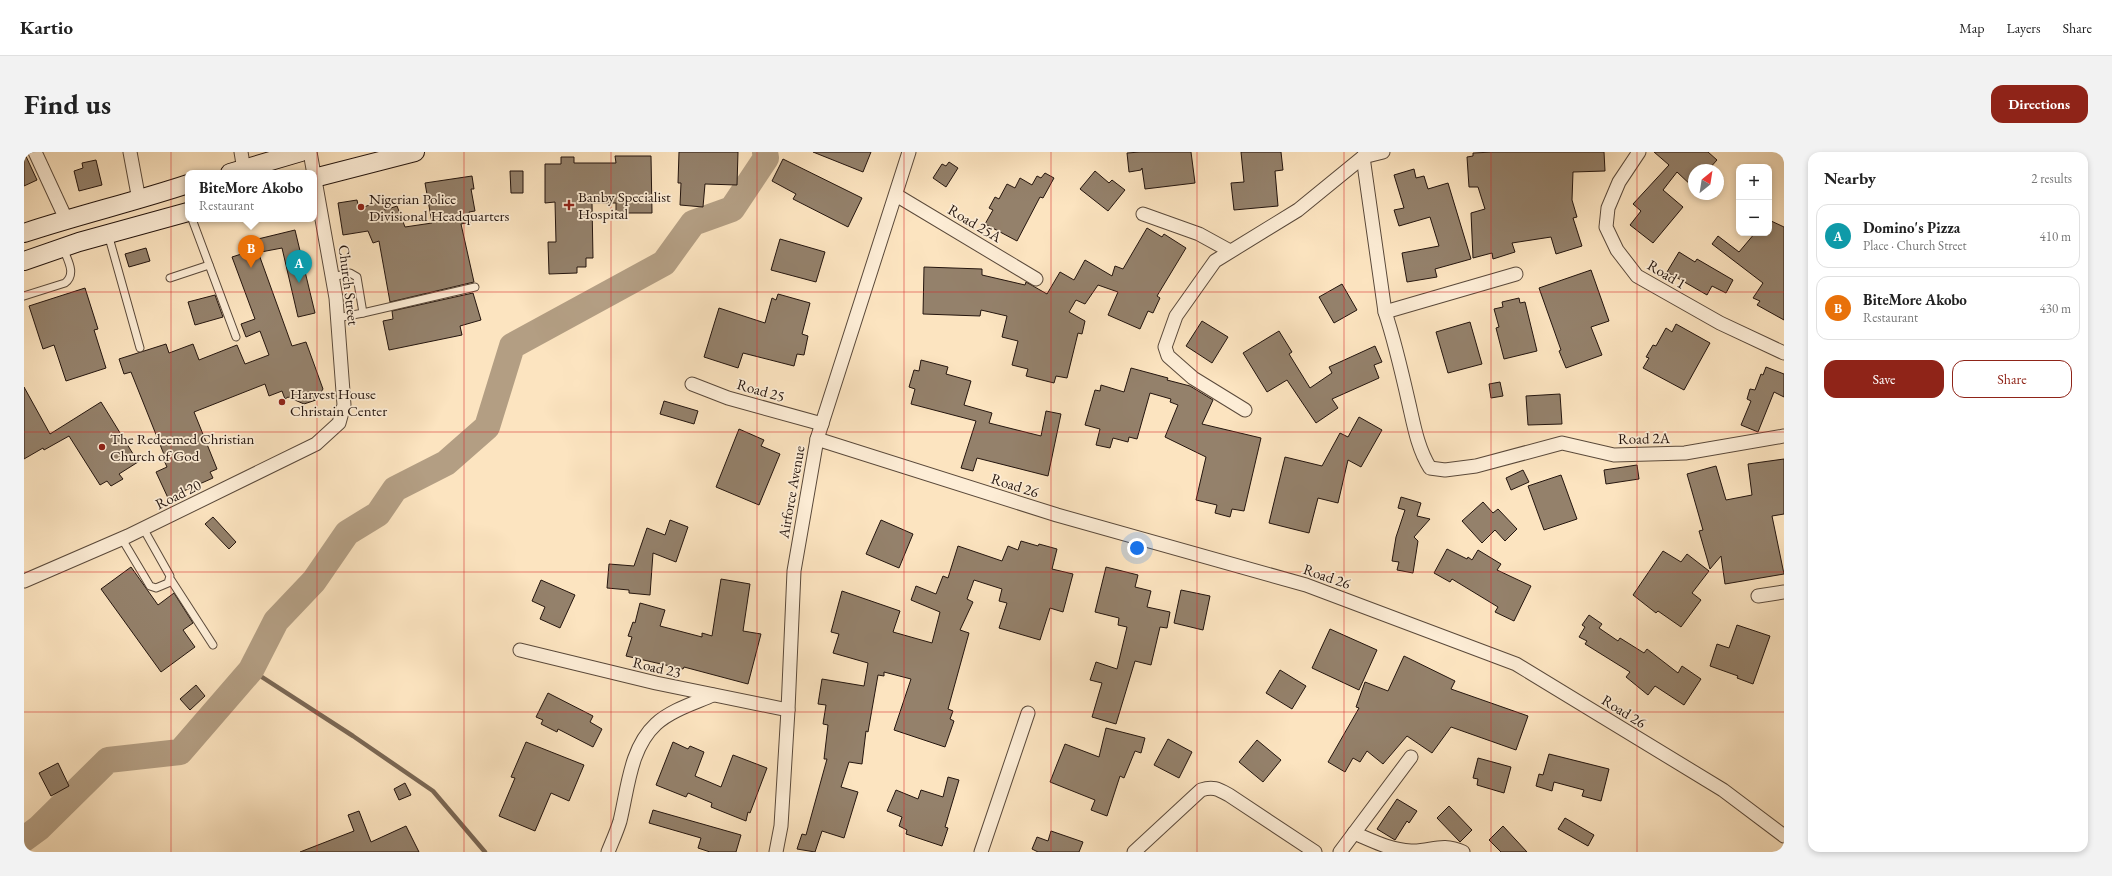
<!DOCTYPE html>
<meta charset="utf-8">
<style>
body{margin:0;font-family:"EB Garamond",serif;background:#f2f2f2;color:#222}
.controls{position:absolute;right:12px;top:12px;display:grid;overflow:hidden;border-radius:8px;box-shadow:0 2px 6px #0003}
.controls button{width:36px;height:36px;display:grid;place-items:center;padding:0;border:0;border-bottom:1px solid #e0e0e0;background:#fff;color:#222;font:20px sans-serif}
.compass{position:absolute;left:1664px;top:12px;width:36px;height:36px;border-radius:50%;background:#fff;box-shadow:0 2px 6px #0003;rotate:30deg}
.you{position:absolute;left:1113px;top:396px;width:14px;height:14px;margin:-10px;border:3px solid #fff;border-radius:50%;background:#1a73e8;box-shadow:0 0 0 6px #1a73e833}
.badge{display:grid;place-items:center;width:26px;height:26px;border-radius:50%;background:#8f2418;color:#fff;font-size:13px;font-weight:700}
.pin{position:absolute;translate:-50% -33px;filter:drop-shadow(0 1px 2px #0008)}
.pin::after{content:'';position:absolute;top:21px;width:14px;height:12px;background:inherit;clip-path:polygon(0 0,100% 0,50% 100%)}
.popup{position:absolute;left:161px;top:18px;width:132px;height:52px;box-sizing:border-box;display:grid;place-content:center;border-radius:8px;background:#fff;filter:drop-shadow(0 1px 3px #0005);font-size:13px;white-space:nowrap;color:#767676}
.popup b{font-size:15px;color:#222}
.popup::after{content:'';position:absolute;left:50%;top:100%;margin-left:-8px;border:8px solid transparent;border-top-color:#fff}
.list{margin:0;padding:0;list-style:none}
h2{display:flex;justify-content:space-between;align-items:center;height:52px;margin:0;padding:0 16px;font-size:17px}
h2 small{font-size:13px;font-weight:400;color:#767676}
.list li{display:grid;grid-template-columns:26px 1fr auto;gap:12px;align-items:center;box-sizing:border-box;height:64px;margin:0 8px 8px;padding:0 8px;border:1px solid #e0e0e0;border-radius:12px}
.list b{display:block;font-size:15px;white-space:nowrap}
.list p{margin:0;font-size:13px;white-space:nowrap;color:#767676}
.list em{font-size:13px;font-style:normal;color:#767676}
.actions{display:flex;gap:8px;padding:12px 16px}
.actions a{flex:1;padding:9px 0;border:1px solid #8f2418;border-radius:12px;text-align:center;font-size:14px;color:#8f2418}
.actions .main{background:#8f2418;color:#fff}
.map{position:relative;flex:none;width:1760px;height:700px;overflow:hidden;border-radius:12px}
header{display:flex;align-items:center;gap:24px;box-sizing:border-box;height:56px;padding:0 20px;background:#fff;border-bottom:1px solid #e0e0e0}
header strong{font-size:19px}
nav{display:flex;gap:22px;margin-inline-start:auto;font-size:14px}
.intro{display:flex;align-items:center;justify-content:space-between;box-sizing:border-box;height:96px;padding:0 24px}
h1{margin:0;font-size:28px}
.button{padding:10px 18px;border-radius:12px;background:#8f2418;color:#fff;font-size:14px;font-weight:700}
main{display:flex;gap:24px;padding:0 24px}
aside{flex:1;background:#fff;border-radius:12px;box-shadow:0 2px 6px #0003}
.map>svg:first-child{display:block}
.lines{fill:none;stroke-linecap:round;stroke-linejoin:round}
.stream{stroke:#7a6754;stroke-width:4.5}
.river{stroke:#b39e83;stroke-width:26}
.building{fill:#94816b;stroke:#24150e}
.service-casing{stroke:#5a493a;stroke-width:9}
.minor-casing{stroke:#5a493a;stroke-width:15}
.secondary-casing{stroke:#24150e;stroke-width:20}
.service{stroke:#fdedd6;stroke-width:7}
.minor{stroke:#fdedd6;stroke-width:13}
.secondary{stroke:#fdedd6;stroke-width:18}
.grid{fill:none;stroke:#d62828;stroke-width:1;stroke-opacity:0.55}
.poi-dot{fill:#8f2418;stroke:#fdedd6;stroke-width:1.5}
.labels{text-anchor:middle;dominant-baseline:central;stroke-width:3.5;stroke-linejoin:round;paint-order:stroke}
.poi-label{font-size:15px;fill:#24150e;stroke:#fdedd6;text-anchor:start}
.street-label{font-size:15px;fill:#24150e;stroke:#fdedd6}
</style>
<header>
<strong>Kartio</strong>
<nav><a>Map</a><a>Layers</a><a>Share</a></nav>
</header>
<div class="intro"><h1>Find us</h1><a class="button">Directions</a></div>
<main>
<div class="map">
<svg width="1760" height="700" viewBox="0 0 1760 700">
<rect width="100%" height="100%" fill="#fce4c0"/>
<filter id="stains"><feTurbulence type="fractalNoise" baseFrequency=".005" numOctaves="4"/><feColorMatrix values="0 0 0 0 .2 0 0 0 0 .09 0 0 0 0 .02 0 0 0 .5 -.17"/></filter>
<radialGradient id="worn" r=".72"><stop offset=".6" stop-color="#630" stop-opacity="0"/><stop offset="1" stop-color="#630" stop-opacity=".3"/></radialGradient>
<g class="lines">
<polyline class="stream" points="227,518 329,584 409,639 461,700"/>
<polyline class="river" points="0,687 15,676 84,608 156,600 227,518 252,469 290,429 323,381 354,362 371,337 422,311 463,275 488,194 640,111 669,71 708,57 742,6 741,0"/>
</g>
<g class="building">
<polygon points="0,0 13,28 0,34"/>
<polygon points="655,0 714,0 713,33 681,32 679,55 656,53 657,31 654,31"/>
<polygon points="789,0 847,0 839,20"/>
<polygon points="1116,0 1167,0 1171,31 1121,37 1118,16 1117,18 1105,20 1103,1"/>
<polygon points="1217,0 1257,0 1259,18 1251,19 1254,54 1210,58 1207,31 1220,30"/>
<polygon points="1469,0 1580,0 1581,19 1549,20 1548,48 1553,65 1549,66 1558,94 1532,102 1527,85 1488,91 1491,100 1469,107 1468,101 1449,106 1447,61 1461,57 1454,35 1445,35 1443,5 1449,4 1449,1"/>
<polygon points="1630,0 1684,0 1693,8 1684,18 1670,18 1670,36 1653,20 1639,38 1659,55 1629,91 1606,73 1617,59 1609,52 1645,13"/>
<polygon points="591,4 627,4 628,61 592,61 592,51 568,51 569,106 562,106 562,115 553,115 553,121 525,122 524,90 532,90 531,50 521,51 521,12 537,12 537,5 550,5 550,11 592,11"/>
<polygon points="759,7 838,46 824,75 769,47 772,42 748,29"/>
<polygon points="72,8 78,33 55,39 50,19 59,16 58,11"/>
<polygon points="925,10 934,16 922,35 909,26 918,12 922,14"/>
<polygon points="1390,17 1392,26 1400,24 1404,37 1424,31 1447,107 1411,117 1413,125 1383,130 1378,101 1415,94 1406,65 1375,74 1370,58 1380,56 1370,23"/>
<polygon points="486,19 499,19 499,41 487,41"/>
<polygon points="1071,19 1085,31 1088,28 1101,38 1084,59 1056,37"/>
<polygon points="1021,21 1030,26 1019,46 1016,45 993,89 961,72 969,58 965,56 971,45 975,47 983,32 991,36 996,26 1008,33 1013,24 1017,26"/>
<polygon points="448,24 450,37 447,37 451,59 445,60 447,70 437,72 450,130 366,150 355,89 349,91 344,79 319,83 314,51 333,48 335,57 358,48 361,58 373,54 381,75 408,71 401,31"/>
<polygon points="1745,68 1760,75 1760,168 1733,153 1736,149 1729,146 1739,131 1688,92 1694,84 1715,100 1731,81 1745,81"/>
<polygon points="1123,76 1138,85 1140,82 1162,96 1133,144 1136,146 1129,161 1124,159 1116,177 1084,163 1094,140 1074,133 1061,152 1052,148 1045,160 1061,169 1058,182 1054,181 1043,226 1032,224 1030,231 1002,224 1004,217 988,213 994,189 978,185 983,164 957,158 956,164 899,162 900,115 958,117 958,123 1001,133 1002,130 1023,142 1036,120 1050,128 1061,108 1088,124 1091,114 1099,117"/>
<polygon points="271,78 291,161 274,165 258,96 237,100 234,87"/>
<polygon points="756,87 801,100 792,130 747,118"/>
<polygon points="122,96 126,109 105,115 101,102"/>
<polygon points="233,97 268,194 282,190 299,237 292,248 280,252 264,245 261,247 258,239 245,244 241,232 170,260 193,317 186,320 189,326 144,346 132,320 143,315 139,306 141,305 107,220 100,222 95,207 142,192 145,201 169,192 175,208 213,193 221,212 245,203 236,179 222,185 217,172 231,167 208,105"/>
<polygon points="1655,100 1671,110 1673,107 1709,128 1702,141 1688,134 1683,143 1643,120"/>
<polygon points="1567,118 1585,169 1567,175 1578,203 1542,216 1535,199 1537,198 1515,136"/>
<polygon points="1318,132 1333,158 1310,171 1295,145"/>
<polygon points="61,136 74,177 70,178 82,216 42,229 30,193 19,197 5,154"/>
<polygon points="449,141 457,168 436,174 438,183 365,198 359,169 369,167 368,159"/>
<polygon points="754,142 786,151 778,182 784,184 780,203 773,202 770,214 719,201 714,216 680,205 695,156 741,171 748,146 752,148"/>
<polygon points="191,143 199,165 171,173 164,150"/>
<polygon points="1495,146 1496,151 1501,150 1513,199 1480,207 1472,176 1475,175 1470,157 1479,155 1478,150"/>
<polygon points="1178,169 1204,185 1188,211 1162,194"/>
<polygon points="1446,170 1458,212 1424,221 1412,180"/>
<polygon points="1652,172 1686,191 1660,238 1619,216 1625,206 1622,205 1629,193 1632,194 1642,176 1648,180"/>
<polygon points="1255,179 1268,200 1265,202 1286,236 1308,221 1305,215 1351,194 1358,210 1350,213 1355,226 1308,247 1314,256 1292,271 1263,228 1243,240 1219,201"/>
<polygon points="897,208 924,215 922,222 947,229 940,253 968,261 965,271 1017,284 1022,259 1037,262 1024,324 953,306 949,319 937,316 952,269 887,252 891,237 885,235 890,218 895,219"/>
<polygon points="1742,215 1760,222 1760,245 1750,240 1734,280 1717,273 1727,249 1723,247 1726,237 1731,238 1737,222 1739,223"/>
<polygon points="1107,216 1144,226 1143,228 1166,234 1189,248 1178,272 1237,286 1220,359 1208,357 1206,365 1191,361 1193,353 1172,348 1182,305 1141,285 1154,253 1146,250 1147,247 1126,241 1113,287 1105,285 1104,290 1089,286 1086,296 1072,293 1076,277 1061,273 1071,238 1076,239 1077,233 1100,240"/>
<polygon points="1476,230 1479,244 1467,246 1465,232"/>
<polygon points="0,235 26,282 77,250 114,310 95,322 99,327 87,334 83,329 76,333 45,284 20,298 19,296 0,307"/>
<polygon points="1536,242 1538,272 1504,273 1502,244"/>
<polygon points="640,249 674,259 670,272 636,262"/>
<polygon points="1335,265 1358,278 1337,315 1324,308 1314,351 1294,346 1285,381 1245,371 1261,305 1298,314 1316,281 1324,285"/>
<polygon points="715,277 740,288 737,294 756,302 735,353 692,335"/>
<polygon points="1760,307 1760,362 1748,364 1760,422 1701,432 1697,404 1686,417 1675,379 1679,378 1663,322 1692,314 1702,348 1728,343 1724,312"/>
<polygon points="1613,313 1615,327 1582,332 1580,318"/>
<polygon points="1499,318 1505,330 1487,338 1482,326"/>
<polygon points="1537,323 1553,367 1520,378 1504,334"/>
<polygon points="1377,345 1397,351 1393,364 1406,367 1390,385 1394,389 1389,421 1373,418 1375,410 1368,409 1372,385 1381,358 1374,356"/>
<polygon points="1459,350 1469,361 1474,357 1493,377 1481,389 1471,378 1458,391 1438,369"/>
<polygon points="189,365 212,390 205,397 181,372"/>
<polygon points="646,368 664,375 652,410 629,401 626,443 605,441 605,438 583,436 585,412 610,414 623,376 641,383"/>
<polygon points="857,368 889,382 875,416 842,402"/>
<polygon points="997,389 1014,394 1015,392 1033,397 1028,417 1049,422 1039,460 1026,456 1016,488 975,476 983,451 975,449 978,437 950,428 943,447 949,450 936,478 945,481 924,557 929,559 926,567 930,569 921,595 870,578 887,527 860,520 860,524 854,523 844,580 842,579 838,612 825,610 817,635 834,640 820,686 798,679 791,700 773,697 778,682 782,683 803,607 800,607 804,573 799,572 802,553 794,552 798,527 840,534 844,511 809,501 815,482 807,480 818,439 876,459 869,480 908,491 916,460 887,448 892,434 912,442 919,424 924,426 934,394 978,409 984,394 994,398"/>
<polygon points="1423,397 1443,407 1444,405 1448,408 1454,398 1477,412 1473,418 1507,434 1490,469 1471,460 1474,455 1428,427 1426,430 1410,421"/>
<polygon points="1639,399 1657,410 1663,402 1685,419 1668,441 1677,448 1657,475 1634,459 1632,461 1609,443"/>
<polygon points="107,415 134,453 150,441 169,471 159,478 171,495 137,520 77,437"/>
<polygon points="1082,415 1114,423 1111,435 1127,439 1123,455 1146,460 1143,476 1136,475 1127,513 1111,509 1092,572 1068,565 1078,531 1066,528 1072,510 1093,517 1103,475 1094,473 1095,466 1071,460"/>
<polygon points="697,427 726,432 719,479 737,482 724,532 660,515 659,517 602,504 608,485 604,484 609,470 611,471 616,451 641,458 636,474 678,485 678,481 688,484"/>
<polygon points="517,428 551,443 536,476 516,467 521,455 508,449"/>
<polygon points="1157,438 1186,444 1179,478 1150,471"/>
<polygon points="1565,463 1578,472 1575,476 1594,489 1596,486 1620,501 1623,497 1654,521 1658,514 1677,527 1660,553 1631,534 1624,543 1602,525 1606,520 1561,492 1563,489 1555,485 1561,475 1558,473"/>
<polygon points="1713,473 1746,484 1729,532 1713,526 1714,524 1686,514 1693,492 1705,496"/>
<polygon points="1306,477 1353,498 1335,538 1288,516"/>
<polygon points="1380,504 1431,529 1427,537 1504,564 1492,598 1427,575 1408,601 1383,584 1359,612 1343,599 1336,610 1329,606 1321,620 1304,610 1335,556 1332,555 1341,530 1364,539"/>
<polygon points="1256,518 1282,534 1268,557 1242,541"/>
<polygon points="172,533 181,544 166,558 156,547"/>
<polygon points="524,541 569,564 566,570 578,577 569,595 534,577 533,580 517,572 519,568 512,565"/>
<polygon points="1082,576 1121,586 1117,601 1111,599 1100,626 1096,624 1083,664 1067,658 1071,648 1026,630 1041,592 1075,605"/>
<polygon points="1144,587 1168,600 1155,626 1130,613"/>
<polygon points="1233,588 1257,608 1239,630 1215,610"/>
<polygon points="502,590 560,613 545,649 527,641 511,679 475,664 491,626 487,625"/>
<polygon points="649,590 664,597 666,594 680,600 671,624 697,635 709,603 743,616 726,661 724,660 722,669 687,655 688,651 664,641 662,645 632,633"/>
<polygon points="1525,602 1585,617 1577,649 1558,644 1560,638 1530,630 1528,639 1512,634 1515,622 1519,623"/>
<polygon points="1454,606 1487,615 1480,641 1453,633 1454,627 1449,626"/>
<polygon points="34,611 45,634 27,644 15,621"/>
<polygon points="924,625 935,628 921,675 924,676 918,694 882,682 883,678 875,674 878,665 863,659 872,638 894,647 897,638 919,645"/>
<polygon points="381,631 387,643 375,648 370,637"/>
<polygon points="1373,647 1393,659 1385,671 1383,669 1371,688 1353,677"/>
<polygon points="1425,654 1448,678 1436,690 1413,666"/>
<polygon points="629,658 717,683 712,700 686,700 674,696 677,686 625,671"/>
<polygon points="335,659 347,690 382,674 395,700 276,700 330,679 324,663"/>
<polygon points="1541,666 1570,683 1564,694 1534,677"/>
<polygon points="1479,674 1503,700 1477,700 1465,688"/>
<polygon points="1027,679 1059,690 1055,700 1014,700 1008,697 1013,685 1024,689"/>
</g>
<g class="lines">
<g class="service-casing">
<g id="service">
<polyline points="168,67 212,185"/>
<polyline points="84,82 116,196"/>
<polyline points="308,125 326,121 333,125 339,161 313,166"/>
<polyline points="146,126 185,113"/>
<path d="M 0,144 L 41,131 C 53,122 43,107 39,96"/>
<polyline points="339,161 451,135"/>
<polyline points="98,387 126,434 132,436 144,431 146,424 119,376"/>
<polyline points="147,428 189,493"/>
</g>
</g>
<g class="minor-casing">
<g id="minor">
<polyline points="11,0 42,67"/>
<polyline points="106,0 115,48"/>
<polyline points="217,0 220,18"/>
<polyline points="1615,0 1595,30 1584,56 1582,75 1593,98 1613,124 1696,171 1760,201"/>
<path d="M 1339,5 L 1361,160 C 1371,190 1378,221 1385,252 C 1390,274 1394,297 1406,316 L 1421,318 L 1452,314 L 1538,291 L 1590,303 L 1661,301 L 1760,284"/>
<polyline points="872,43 1012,127"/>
<polyline points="1119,62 1175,82 1206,99"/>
<polyline points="1361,160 1492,122"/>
<polyline points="668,232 704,246 798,272"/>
<polyline points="1221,258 1169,226 1144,204 1141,195 1152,164 1191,109 1274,58 1339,5 1359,0"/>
<polyline points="793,287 1033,363 1282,433 1492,512 1699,638 1760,684"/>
<polyline points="0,429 104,384 292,292 315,271 320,253 312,146 286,0"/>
<polyline points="1734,444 1760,440"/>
<polyline points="496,498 632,531 764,558"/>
<path d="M 1330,681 C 1349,689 1366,698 1387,699 C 1407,700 1417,690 1439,700"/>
<path d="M 584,700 C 588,690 593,679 596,669 C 604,636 606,596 632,572 C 647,558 671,551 689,543"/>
<polyline points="752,700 757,674 764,558 770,419 793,287 885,0"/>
<polyline points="957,700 1004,561"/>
<path d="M 1110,700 L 1177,638 C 1189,634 1194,637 1205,643 L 1291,700"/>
<polyline points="1316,700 1387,605"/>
</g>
</g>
<g class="secondary-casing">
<g id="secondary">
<polyline points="206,21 277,0"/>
<polyline points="290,26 391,0"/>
<path d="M 0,81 C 54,63 110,50 164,32"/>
<polyline points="0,109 55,90 164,60"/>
</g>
</g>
<use href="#service" class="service"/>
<use href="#minor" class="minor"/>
<use href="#secondary" class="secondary"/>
</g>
<path class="grid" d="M 147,0 L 147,700M 293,0 L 293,700M 440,0 L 440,700M 587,0 L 587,700M 733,0 L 733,700M 880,0 L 880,700M 1027,0 L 1027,700M 1173,0 L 1173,700M 1320,0 L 1320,700M 1467,0 L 1467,700M 1613,0 L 1613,700M 0,140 L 1760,140M 0,280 L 1760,280M 0,420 L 1760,420M 0,560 L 1760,560"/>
<g class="poi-dot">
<path d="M543 47h4v4h4v4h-4v4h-4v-4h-4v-4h4z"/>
<circle cx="337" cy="55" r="4"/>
<circle cx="258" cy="250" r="4"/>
<circle cx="78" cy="295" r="4"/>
</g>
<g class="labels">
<g class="poi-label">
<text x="554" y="44">Banby Specialist<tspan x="554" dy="17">Hospital</tspan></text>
<text x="345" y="46">Nigerian Police<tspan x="345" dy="17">Divisional Headquarters</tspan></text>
<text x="266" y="241">Harvest House<tspan x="266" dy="17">Christain Center</tspan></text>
<text x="86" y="286">The Redeemed Christian<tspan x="86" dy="17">Church of God</tspan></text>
</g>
<g class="street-label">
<text transform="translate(951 71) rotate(31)">Road 25A</text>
<text transform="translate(1643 122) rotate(31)">Road 1</text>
<text transform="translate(325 133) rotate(83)">Church Street</text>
<text transform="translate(737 238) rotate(16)">Road 25</text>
<text transform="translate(1620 286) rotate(-1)">Road 2A</text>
<text transform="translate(991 333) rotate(18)">Road 26</text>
<text transform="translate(767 340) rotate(-80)">Airforce Avenue</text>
<text transform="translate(154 342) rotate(-26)">Road 20</text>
<text transform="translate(1303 424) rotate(19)">Road 26</text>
<text transform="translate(633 515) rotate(13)">Road 23</text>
<text transform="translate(1600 559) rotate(32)">Road 26</text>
</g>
</g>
<rect width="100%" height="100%" filter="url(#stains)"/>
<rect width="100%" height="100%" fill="url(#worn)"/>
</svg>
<div class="controls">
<button>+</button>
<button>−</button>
</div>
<svg class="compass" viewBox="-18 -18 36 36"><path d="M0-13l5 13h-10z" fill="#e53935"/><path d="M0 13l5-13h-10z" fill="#767676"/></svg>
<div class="you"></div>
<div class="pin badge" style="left:275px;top:131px;background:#0f9aa8">A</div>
<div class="pin badge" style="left:227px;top:116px;background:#e8710a">B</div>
<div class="popup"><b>BiteMore Akobo</b>Restaurant</div>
</div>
<aside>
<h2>Nearby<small>2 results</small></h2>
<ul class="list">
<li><span class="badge" style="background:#0f9aa8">A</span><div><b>Domino's Pizza</b><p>Place · Church Street</p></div><em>410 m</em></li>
<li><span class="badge" style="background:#e8710a">B</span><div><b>BiteMore Akobo</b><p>Restaurant</p></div><em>430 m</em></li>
</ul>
<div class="actions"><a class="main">Save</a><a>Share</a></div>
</aside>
</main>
